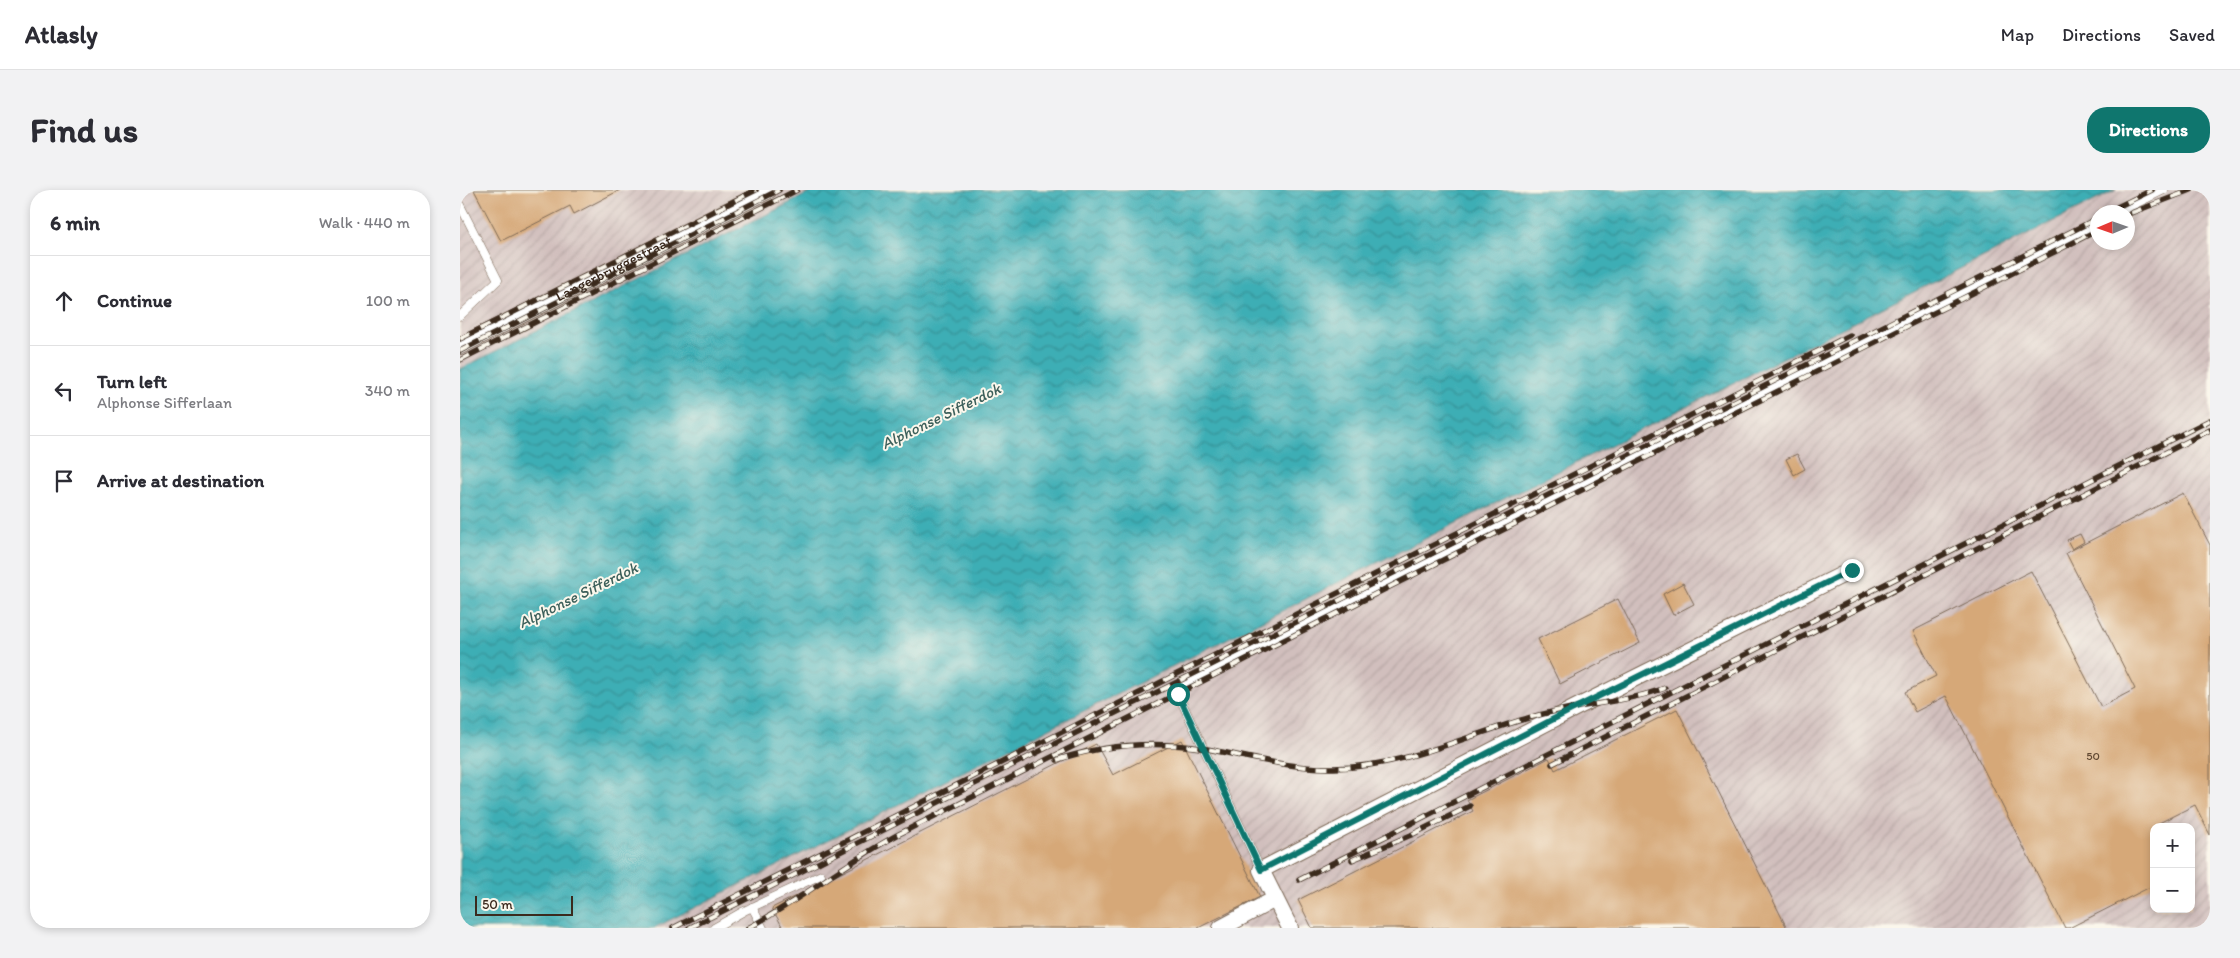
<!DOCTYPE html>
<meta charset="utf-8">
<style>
body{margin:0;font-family:Itim,sans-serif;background:#f2f2f3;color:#2b2b33}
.controls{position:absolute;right:15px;bottom:15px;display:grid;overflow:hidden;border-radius:10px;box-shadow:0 2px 8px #0003}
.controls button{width:45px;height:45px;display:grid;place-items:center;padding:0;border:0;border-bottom:1px solid #e1e1e2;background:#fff;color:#2b2b33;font:25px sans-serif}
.compass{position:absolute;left:1630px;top:15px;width:45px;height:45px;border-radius:50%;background:#fff;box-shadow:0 2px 8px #0003;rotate:268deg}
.scale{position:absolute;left:15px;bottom:12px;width:98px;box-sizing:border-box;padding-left:5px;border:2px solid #3b2a1e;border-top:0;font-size:14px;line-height:18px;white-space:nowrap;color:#3b2a1e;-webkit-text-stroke:4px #fbf7ec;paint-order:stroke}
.stop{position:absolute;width:15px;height:15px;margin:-11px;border:4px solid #0f766e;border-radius:50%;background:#fff}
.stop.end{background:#0f766e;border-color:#fff;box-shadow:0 1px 5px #0008}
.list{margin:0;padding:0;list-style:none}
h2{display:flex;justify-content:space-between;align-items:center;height:65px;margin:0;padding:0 20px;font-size:21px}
h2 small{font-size:16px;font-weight:400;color:#7c7c81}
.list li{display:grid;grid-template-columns:32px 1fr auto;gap:15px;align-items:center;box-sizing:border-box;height:90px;padding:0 20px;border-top:1px solid #e1e1e2}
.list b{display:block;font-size:19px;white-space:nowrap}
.list p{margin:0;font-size:16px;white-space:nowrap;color:#7c7c81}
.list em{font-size:16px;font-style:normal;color:#7c7c81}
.icon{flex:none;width:28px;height:28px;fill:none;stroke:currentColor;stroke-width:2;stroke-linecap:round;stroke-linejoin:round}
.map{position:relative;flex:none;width:1750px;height:738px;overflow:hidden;border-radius:20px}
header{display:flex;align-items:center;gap:30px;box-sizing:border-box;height:70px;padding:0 25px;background:#fff;border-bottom:1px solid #e1e1e2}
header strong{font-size:24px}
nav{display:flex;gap:28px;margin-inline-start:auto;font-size:18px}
.intro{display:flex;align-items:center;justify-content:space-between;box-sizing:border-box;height:120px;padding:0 30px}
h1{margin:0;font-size:35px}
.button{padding:12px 22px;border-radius:20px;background:#0f766e;color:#fff;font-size:18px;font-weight:700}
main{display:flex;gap:30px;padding:0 30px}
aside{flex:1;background:#fff;border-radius:20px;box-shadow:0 2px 8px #0003}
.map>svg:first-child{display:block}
.industrial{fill:url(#industrial-furrows);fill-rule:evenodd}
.water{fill:url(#water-waves);stroke:#3c6c6a}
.building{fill:#d6a878}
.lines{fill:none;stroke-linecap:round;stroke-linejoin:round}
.lane-casing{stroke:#7c6856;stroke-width:9}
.street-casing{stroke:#7c6856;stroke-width:18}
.lane{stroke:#fff;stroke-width:8}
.street{stroke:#fff;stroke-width:16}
.rail-casing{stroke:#3b2a1e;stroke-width:5.5}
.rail{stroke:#fbf7ec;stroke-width:4;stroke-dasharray:11;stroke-linecap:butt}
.route{stroke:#0f766e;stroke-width:6}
.labels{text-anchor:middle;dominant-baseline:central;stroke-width:4;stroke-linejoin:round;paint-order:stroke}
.number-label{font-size:12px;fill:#624a34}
.street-label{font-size:15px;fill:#3b2a1e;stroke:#fbf7ec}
.water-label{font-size:16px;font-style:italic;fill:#3c5f5a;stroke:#fbf7ec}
</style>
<header>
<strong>Atlasly</strong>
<nav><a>Map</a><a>Directions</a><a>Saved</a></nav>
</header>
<div class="intro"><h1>Find us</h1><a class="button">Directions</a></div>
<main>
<aside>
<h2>6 min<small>Walk · 440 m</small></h2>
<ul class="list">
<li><svg class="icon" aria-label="ahead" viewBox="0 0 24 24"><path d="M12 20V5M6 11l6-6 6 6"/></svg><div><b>Continue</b></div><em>100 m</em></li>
<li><svg class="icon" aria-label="left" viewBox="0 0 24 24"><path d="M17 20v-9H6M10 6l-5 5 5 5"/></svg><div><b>Turn left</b><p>Alphonse Sifferlaan</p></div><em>340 m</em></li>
<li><svg class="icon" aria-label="arrive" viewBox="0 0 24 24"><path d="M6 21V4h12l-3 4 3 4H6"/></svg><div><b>Arrive at destination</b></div></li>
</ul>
</aside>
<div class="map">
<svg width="1750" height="738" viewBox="0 0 1750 738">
<defs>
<pattern id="industrial-furrows" width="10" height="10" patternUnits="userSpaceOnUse" patternTransform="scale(1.25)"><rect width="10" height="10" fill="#d1bfbd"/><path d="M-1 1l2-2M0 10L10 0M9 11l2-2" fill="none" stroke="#b4a4a2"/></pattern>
<pattern id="water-waves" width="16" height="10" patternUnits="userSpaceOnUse" patternTransform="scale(1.25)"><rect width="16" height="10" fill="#3daeb5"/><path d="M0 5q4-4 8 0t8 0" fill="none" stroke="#348e93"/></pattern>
</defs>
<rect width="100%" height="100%" fill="#fbf7ec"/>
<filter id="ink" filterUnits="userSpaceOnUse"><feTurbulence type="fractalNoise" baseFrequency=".02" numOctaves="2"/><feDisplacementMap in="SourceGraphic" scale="10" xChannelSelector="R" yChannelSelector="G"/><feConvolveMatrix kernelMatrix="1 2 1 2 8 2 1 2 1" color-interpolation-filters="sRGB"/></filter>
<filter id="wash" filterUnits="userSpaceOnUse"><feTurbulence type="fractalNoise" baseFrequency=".0096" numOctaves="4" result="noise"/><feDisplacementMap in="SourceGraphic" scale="20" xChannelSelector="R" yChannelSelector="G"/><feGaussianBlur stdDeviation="1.12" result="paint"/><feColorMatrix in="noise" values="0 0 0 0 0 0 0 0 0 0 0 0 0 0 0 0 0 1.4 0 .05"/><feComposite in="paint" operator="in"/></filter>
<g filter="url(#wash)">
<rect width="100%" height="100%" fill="#f4dabd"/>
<g class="industrial">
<polygon points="0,0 355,0 0,179"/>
<path d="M 1656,0 L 1750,0 L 1750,738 L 194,738 ZM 1638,22 L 1668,22 L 1668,52 L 1638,52 ZM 1694,637 L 1731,637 L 1731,719 L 1694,719 Z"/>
</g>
<polygon class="water" points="355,0 1656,0 194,738 0,738 0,179"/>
<g id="blocks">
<g class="building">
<polygon points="14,0 160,0 114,24 110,16 41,51"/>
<polygon points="1337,264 1345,279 1334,285 1326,269"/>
<polygon points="1723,303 1750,355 1750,645 1735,615 1699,633 1701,637 1694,637 1694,695 1609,738 1605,738 1486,506 1455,522 1445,502 1476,486 1453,441 1571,381 1641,517 1675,499 1606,363"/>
<polygon points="1620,344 1624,352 1612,359 1607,350"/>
<polygon points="1223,393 1234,414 1213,425 1203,404"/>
<polygon points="1158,409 1180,453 1100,494 1078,449"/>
<polygon points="1217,519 1327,738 852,738 838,710 1013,621 1007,610 1089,568 1095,580"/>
<polygon points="722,550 800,707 738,738 323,738 312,718 636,554 653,585"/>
</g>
</g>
</g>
<g filter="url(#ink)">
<use href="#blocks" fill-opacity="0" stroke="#7c6856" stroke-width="1"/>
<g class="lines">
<g class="lane-casing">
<g id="lane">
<polyline points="0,15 38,90 0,126"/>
<polyline points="1659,22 1704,0"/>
<polyline points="801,680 716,500 1638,34"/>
<polyline points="292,717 303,738"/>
<polyline points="254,738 284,721 361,685"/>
</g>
</g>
<g class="street-casing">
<g id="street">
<path id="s1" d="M 0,156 L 309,0"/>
<polyline points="761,738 815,709"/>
<polyline points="830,738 801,680 1115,518 1392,380"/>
</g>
</g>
<use href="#lane" class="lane"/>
<use href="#street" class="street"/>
<g class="rail-casing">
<g id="rail">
<polyline points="1647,22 1692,0"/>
<polyline points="1671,23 1731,0"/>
<polyline points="0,149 296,0"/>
<polyline points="0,161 319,0"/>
<polyline points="0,170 337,0"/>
<path d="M 597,570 C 645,554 697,551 747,559 C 789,567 831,579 874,578 C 947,577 1010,543 1079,525 C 1121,514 1164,513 1205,498"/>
<polyline points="1092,574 1750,240"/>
<polyline points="892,670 951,645 1010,616"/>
<polyline points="839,690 1750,230"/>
<polyline points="213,738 1390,145"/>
<polyline points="229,738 1638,28"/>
<path d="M 288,738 C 341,710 386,672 439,644 L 1638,40"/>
</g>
</g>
<use href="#rail" class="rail"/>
</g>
</g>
<g class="lines" filter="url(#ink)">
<polyline class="route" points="718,504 801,680 1115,518 1392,380"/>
</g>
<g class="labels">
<g class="number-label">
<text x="1633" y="566">50</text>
</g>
<g class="street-label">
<text stroke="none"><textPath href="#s1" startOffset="172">Langerbruggestraat</textPath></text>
</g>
<g class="water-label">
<text transform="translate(481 226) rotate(-26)">Alphonse Sifferdok</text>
<text transform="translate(118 405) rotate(-26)">Alphonse Sifferdok</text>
</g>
</g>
</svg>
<div class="controls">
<button>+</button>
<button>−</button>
</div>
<svg class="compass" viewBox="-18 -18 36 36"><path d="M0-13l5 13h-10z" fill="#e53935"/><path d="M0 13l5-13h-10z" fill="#7c7c81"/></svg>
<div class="scale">50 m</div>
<div class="stop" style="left:718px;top:504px"></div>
<div class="stop end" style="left:1392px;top:380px"></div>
</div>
</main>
